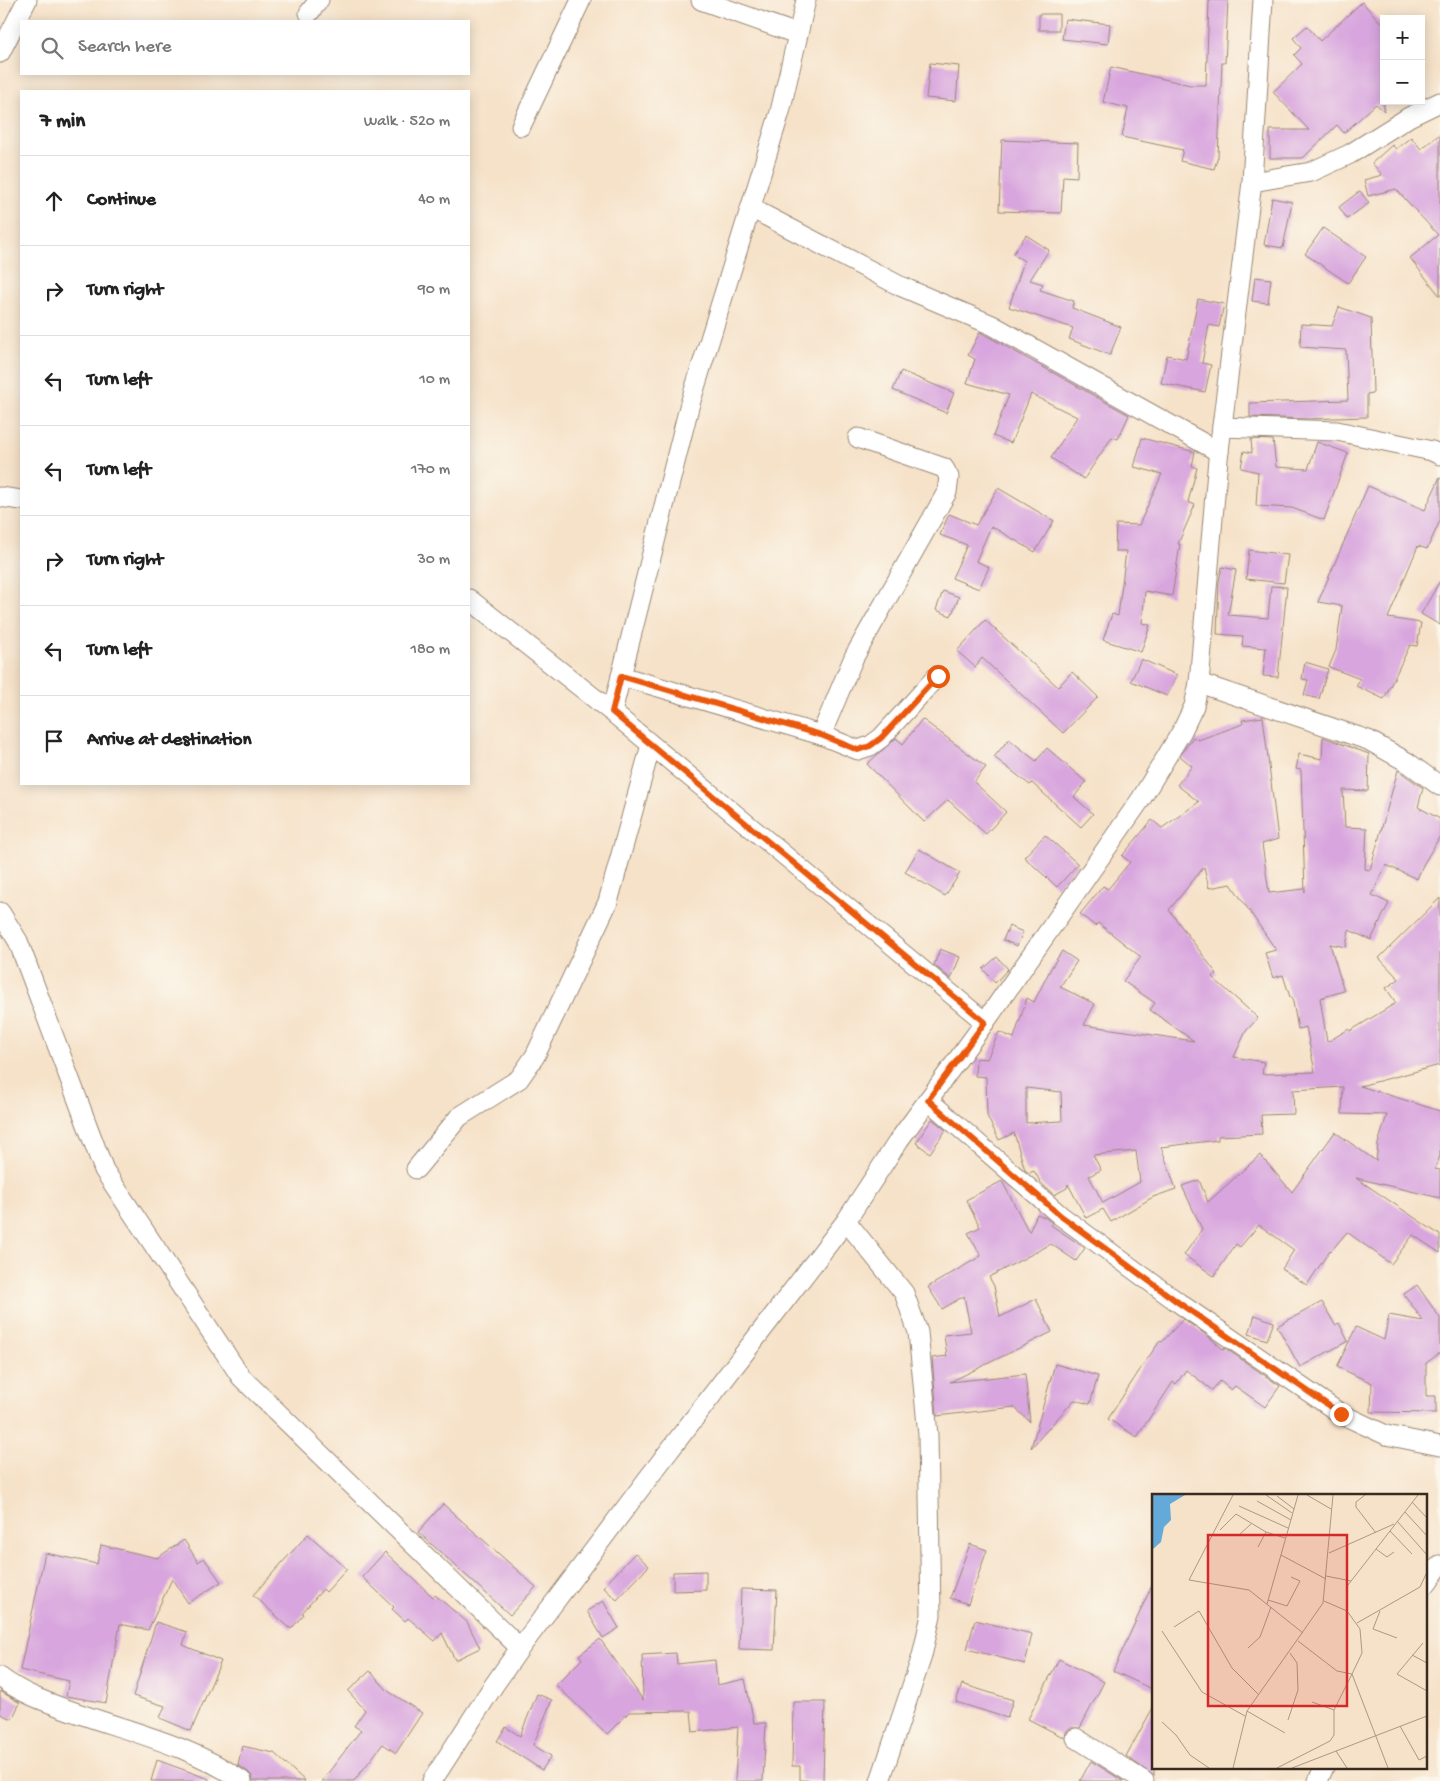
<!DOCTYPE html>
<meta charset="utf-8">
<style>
body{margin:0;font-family:"Gochi Hand",sans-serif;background:#f2f2f2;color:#222}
.controls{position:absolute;right:15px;top:15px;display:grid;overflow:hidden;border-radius:0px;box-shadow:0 2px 12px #0003}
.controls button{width:45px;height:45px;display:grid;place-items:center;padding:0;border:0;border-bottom:1px solid #e0e0e0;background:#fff;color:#222;font:25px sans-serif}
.stop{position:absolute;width:15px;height:15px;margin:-11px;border:4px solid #ea580c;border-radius:50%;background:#fff}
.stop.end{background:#ea580c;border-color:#fff;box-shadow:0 1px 5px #0008}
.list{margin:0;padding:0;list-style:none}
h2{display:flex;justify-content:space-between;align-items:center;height:65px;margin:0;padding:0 20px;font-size:21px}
h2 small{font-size:16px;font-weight:400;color:#767676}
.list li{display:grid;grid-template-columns:32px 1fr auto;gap:15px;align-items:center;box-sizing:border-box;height:90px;padding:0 20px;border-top:1px solid #e0e0e0}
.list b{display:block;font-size:19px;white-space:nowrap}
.list em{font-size:16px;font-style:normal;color:#767676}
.icon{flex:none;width:28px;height:28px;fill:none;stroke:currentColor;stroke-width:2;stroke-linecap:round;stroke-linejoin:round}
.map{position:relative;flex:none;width:1440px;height:1781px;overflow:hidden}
.search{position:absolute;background:#fff;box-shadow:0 2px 12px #0003;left:20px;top:20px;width:450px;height:55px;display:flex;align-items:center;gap:12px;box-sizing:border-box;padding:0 18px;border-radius:0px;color:#767676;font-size:19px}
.panel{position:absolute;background:#fff;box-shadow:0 2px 12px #0003;left:20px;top:90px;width:450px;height:695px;border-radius:0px}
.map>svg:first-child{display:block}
.building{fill:#d8a5de;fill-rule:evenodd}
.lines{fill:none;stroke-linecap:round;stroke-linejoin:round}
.street-casing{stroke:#988674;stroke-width:21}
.street{stroke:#fff;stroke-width:19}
.route{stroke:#ea580c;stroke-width:6}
.inset-road{fill:none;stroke:#ab9885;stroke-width:1}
.view{fill:#d62828;fill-opacity:0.15;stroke:#d62828;stroke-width:2.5}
.inset-edge{fill:none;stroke:#3b2a1e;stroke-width:2.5}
</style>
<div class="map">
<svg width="1440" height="1781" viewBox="0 0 1440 1781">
<rect width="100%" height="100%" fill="#fbf7ec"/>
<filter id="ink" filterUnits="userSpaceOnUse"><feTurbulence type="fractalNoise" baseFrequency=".02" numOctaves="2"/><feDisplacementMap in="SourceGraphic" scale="10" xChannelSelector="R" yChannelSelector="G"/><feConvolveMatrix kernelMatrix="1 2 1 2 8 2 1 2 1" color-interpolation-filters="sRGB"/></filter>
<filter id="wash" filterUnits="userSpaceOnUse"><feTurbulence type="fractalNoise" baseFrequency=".0096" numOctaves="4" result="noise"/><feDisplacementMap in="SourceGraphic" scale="20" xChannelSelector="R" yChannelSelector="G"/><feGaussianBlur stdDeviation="1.12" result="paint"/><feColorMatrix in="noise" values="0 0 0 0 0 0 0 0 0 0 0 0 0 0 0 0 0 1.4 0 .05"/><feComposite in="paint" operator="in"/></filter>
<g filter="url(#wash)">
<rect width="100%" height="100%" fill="#f6e2c9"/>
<g id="blocks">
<g class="building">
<polygon points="1209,0 1228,0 1225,63 1222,63 1218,157 1214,169 1180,161 1183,150 1122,137 1128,108 1103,102 1111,67 1190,85 1206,85"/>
<polygon points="1362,2 1384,26 1384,111 1376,104 1344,133 1337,125 1303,158 1270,158 1270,130 1309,130 1273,92 1302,64 1294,55 1301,48 1293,38 1307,26 1320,41"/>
<rect x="1039" y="14" width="20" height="16"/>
<polygon points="1065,19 1110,24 1108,44 1062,39"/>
<polygon points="930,63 959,66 956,101 926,98"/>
<polygon points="1440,134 1440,296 1410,258 1438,235 1396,189 1368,196 1364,180 1382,175 1372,163 1392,145 1396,149 1411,137 1421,149"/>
<polygon points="1002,140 1078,143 1077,177 1063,176 1061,213 999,211"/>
<polygon points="1360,191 1369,203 1347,219 1339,207"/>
<polygon points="1272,198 1292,202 1283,248 1264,245"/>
<polygon points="1323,228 1366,257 1348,283 1305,254"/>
<polygon points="1026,235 1049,250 1030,280 1043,284 1040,290 1074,301 1072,308 1121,327 1110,355 1069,339 1073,328 1009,307 1024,261 1013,254"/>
<polygon points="1255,277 1271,279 1268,303 1252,301"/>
<polygon points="1198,299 1224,304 1219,327 1209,325 1202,363 1211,365 1205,392 1161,383 1167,355 1186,359"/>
<polygon points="1339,307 1371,318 1373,393 1367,394 1367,417 1306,419 1250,417 1250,403 1348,400 1346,350 1300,347 1301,324 1332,326"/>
<polygon points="980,332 1129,415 1118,439 1112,437 1084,479 1051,458 1077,417 1031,394 1011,443 993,436 1009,395 967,383 975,359 968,355"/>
<polygon points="901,371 954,393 946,413 893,390"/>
<polygon points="1142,438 1195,452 1192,466 1197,468 1188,502 1195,505 1178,544 1180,544 1172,596 1145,591 1142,623 1150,625 1141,652 1103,640 1112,614 1118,616 1126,551 1115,551 1116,524 1139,525 1162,474 1134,467"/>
<polygon points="1251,439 1273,440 1276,467 1308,469 1317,442 1348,453 1324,520 1292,508 1256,506 1258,472 1241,468 1244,451 1252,453"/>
<polygon points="1440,477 1440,521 1427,549 1418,546 1388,618 1421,623 1417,646 1410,645 1384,699 1356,686 1360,679 1329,667 1336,650 1342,606 1318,602 1368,486 1425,510"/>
<polygon points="998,488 1054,521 1035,552 991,526 976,561 989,567 979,589 952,578 967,545 940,535 949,514 976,525"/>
<polygon points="1249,550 1288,555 1284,583 1246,579"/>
<polygon points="1222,567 1236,570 1228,615 1268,618 1271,586 1287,587 1278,677 1263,676 1266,648 1242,646 1243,636 1217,634 1219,582"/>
<polygon points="1440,581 1440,625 1421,614"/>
<polygon points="943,591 959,597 951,616 936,610"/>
<polygon points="985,620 1058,687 1072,672 1098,697 1063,733 982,658 975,667 957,651"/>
<polygon points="1141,659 1177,675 1167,696 1131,681"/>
<polygon points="1305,662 1328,669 1319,699 1304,695 1308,680 1302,679"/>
<path d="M 1263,717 L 1278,839 L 1262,844 L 1269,893 L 1304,889 L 1305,892 L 1301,770 L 1296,769 L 1299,754 L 1322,759 L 1323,737 L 1369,754 L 1368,791 L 1343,790 L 1345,827 L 1367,828 L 1365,869 L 1370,870 L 1398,770 L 1423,788 L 1418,807 L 1440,819 L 1440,836 L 1423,865 L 1417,879 L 1386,865 L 1372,895 L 1389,903 L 1371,940 L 1349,930 L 1346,947 L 1330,944 L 1344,991 L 1320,998 L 1327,1042 L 1349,1029 L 1350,1031 L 1396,1003 L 1386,988 L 1399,979 L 1379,958 L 1440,898 L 1440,1065 L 1360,1086 L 1440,1111 L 1440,1156 L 1435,1169 L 1440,1170 L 1440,1198 L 1356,1178 L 1440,1235 L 1440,1253 L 1413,1235 L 1391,1264 L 1347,1232 L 1331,1251 L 1330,1250 L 1307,1285 L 1282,1269 L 1294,1250 L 1259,1225 L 1240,1247 L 1236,1244 L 1214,1276 L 1184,1255 L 1202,1229 L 1182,1186 L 1199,1180 L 1208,1202 L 1260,1155 L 1292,1192 L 1335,1132 L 1376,1161 L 1378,1144 L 1387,1115 L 1342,1114 L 1343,1087 L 1293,1090 L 1294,1114 L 1261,1115 L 1262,1134 L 1218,1136 L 1218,1140 L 1161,1147 L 1176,1189 L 1153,1197 L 1111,1222 L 1103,1209 L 1086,1218 L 1068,1184 L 1067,1188 L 1054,1195 L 1041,1183 L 1034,1171 L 1029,1173 L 1025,1170 L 1014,1133 L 999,1140 L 987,1116 L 986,1077 L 975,1076 L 976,1058 L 987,1059 L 999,1032 L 1014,1038 L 1027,998 L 1034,1002 L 1051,968 L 1062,951 L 1077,961 L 1060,987 L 1095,1004 L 1084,1025 L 1194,1041 L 1150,1010 L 1155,1003 L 1123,981 L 1141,957 L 1098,923 L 1095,926 L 1080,914 L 1103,886 L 1108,889 L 1130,862 L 1122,856 L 1152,820 L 1162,828 L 1199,802 L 1177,785 L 1192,766 L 1180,756 L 1193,737 L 1198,740 L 1243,724 L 1242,720 ZM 1204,867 L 1209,888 L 1231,884 L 1276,950 L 1265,953 L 1273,978 L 1283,975 L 1290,997 L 1292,997 L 1298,1029 L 1306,1027 L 1315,1072 L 1262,1074 L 1264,1062 L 1234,1057 L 1246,1031 L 1258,1018 L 1212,977 L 1217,974 L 1169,910 ZM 1026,1088 L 1061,1092 L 1062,1121 L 1026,1123 ZM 1136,1151 L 1140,1182 L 1103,1203 L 1089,1176 L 1101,1170 L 1093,1155 Z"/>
<polygon points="922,719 986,767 974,782 1006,812 986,834 948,800 924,822 867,764 896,738 903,744"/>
<polygon points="1009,739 1036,761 1047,748 1086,782 1074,797 1093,814 1081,827 1032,783 1030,785 994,757"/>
<polygon points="1045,835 1078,864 1057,887 1024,857"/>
<polygon points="919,849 960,873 945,896 905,872"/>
<polygon points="1009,926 1023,932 1017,946 1003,940"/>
<polygon points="940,949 960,957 951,979 934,965"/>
<polygon points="997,957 1008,969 995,983 983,969"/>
<polygon points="932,1119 946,1130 930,1153 916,1143"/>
<polygon points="1002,1181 1029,1232 1037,1214 1046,1218 1052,1223 1051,1225 1085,1248 1076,1261 1051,1244 989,1277 994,1286 1000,1317 1036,1299 1052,1332 950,1382 1025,1374 1030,1422 1014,1407 937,1416 932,1358 947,1356 944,1335 971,1332 964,1296 942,1309 928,1287 981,1256 968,1233 980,1227 966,1200"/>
<polygon points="1417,1285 1440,1318 1440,1353 1426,1363 1426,1396 1436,1396 1436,1413 1371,1412 1372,1383 1337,1367 1356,1327 1384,1340 1389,1315 1423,1321 1404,1294"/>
<polygon points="1322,1302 1335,1325 1339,1323 1348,1341 1300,1367 1277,1326"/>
<polygon points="1255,1315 1274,1322 1267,1340 1249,1334"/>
<polygon points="1183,1319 1208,1336 1224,1350 1225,1348 1280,1386 1265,1407 1235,1386 1231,1390 1220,1381 1212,1390 1186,1370 1176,1384 1173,1382 1137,1437 1108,1419 1145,1362 1160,1341 1162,1342"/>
<polygon points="1055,1364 1098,1376 1090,1404 1074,1400 1031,1448"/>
<polygon points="443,1504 536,1587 510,1615 418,1532"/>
<polygon points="308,1534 347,1569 326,1592 323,1589 302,1613 304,1614 291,1629 253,1595"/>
<polygon points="184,1540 198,1562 204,1558 221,1582 188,1603 172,1579 148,1630 120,1624 106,1703 66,1696 69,1681 20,1670 45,1553 97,1564 101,1545 157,1558"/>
<polygon points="970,1544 987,1550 968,1604 950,1598"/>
<polygon points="385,1552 433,1597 435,1595 467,1622 480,1648 455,1660 442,1633 435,1641 408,1618 405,1621 392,1609 394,1607 362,1577"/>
<polygon points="635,1553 649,1566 617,1600 603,1587"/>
<polygon points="706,1571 706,1590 673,1591 673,1572"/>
<polygon points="1154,1581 1154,1690 1113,1671"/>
<polygon points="741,1589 777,1590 774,1650 739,1649"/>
<polygon points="603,1601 619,1628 603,1638 587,1611"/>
<polygon points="975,1620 1032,1634 1025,1664 967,1649"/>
<polygon points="156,1622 187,1632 183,1645 221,1661 191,1731 160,1718 165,1706 133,1696"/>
<polygon points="600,1639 643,1700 642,1655 676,1653 677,1664 715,1660 717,1685 745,1679 754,1723 766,1723 763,1781 735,1781 738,1727 693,1732 691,1711 629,1712 607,1734 556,1685 582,1659 579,1655"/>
<polygon points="1059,1659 1104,1682 1080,1728 1070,1728 1066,1732 1065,1738 1028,1719"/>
<polygon points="370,1671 388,1691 422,1713 396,1753 383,1744 354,1781 322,1781 361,1730 354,1726 365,1710 348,1691"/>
<polygon points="962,1684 1013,1700 1007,1718 956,1702"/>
<polygon points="0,1691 20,1703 12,1719 0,1714"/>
<polygon points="537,1694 552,1700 533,1745 551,1756 542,1770 497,1741 506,1727 520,1736"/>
<polygon points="793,1702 825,1702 823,1781 800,1780 800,1766 792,1766"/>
<polygon points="1154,1706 1154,1776 1126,1756"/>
<polygon points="242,1746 274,1753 305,1781 253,1781 252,1776 248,1772 238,1765"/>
<polygon points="157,1760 209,1779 209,1781 151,1781"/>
<polygon points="1091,1761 1123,1781 1080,1781"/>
</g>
</g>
</g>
<g filter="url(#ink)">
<use href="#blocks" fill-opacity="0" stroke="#988674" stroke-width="1"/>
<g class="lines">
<g class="street-casing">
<g id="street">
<polyline points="701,0 797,34"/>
<polyline points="309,13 319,0"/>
<polyline points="0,53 27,0"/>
<polyline points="521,126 581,0"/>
<polyline points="1252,182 1311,172 1350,154 1409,117 1440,102"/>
<polyline points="751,208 900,286 992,325 1219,452"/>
<polyline points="1222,427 1337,431 1432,451 1440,455"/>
<polyline points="0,497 21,500"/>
<polyline points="469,599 612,712 985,1022"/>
<polyline points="621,676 821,735 854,657 947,492 949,477 944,468 858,438"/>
<polyline points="1199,683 1368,740 1407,762 1440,786"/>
<polyline points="612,712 689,407 780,112 806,0"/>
<polyline points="821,735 858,750 870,746 881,738 937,676"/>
<polyline points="0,912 18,941 104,1170 241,1377 520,1648"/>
<polyline points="928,1100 1061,1216 1179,1303 1341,1414 1386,1435 1440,1446"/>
<polyline points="416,1169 459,1117 519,1079 535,1056 608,902 651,745"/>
<polyline points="846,1221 904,1293 918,1332 928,1435 931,1615 922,1656 880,1781"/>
<polyline points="1426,1584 1440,1565"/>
<path d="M 0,1677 C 23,1695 52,1704 80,1714 C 135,1733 194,1747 242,1781"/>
<polyline points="1076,1738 1144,1781"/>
<polyline points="432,1781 494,1685 520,1648 649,1477 846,1221 899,1140 985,1022 1141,799 1182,731 1194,706 1199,683 1218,459 1252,182 1263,0"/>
<polyline points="1318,1781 1324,1767"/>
</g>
</g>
<use href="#street" class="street"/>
</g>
</g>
<g class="lines" filter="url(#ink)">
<polyline class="route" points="938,676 881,738 870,746 858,750 821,735 621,676 612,712 985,1022 928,1100 1061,1216 1179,1303 1341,1414"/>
</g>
<g transform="translate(1152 1494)">
<rect width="275" height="275" fill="#f6e2c9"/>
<path d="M 0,1 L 33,1 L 18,10 L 19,26 L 12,33 L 9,48 L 1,55 Z" fill="#63a9d9"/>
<path class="inset-road" d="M 81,1 L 37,86 L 97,96 L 151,139M 114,1 L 140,19M 155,1 L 179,15M 213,1 L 204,8 L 204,13 L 224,39M 125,2 L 142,15M 105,7 L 139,26M 260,8 L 275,24M 87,12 L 136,34M 253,18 L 275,42M 245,27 L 275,61M 68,36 L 84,20 L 114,38 L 133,44M 238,37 L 260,60M 86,42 L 99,30M 106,53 L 114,38M 224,55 L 235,63 L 242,58M 177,59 L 242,30M 129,61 L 174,85M 174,82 L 199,87M 196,91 L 266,1M 116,106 L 135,112 L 148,87 L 139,83M 172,107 L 195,117 L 208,135 L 210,159 L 200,180 L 236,274M 115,110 L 146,1M 228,117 L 221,135 L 245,144M 205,129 L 268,93 L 275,78M 22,133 L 47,117 L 80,174 L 106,200M 10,137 L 50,198 L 93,222M 271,149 L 245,180 L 275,197M 96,154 L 108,143 L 119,113M 260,161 L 275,169M 160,208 L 182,216M 95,217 L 133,239M 136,226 L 146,196 L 145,169 L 138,159M 10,228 L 24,241 L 38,261 L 57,274M 248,232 L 267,266 L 275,262M 184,257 L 195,274M 81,274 L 95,217 L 171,109 L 181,1M 125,274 L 178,247 L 182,241 L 182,216 L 200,180 L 185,177 L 146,147M 140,274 L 275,222"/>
<path class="view" d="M 56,41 L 195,41 L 195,212 L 56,212 Z"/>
<rect width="275" height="275" class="inset-edge"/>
</g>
</svg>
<div class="controls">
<button>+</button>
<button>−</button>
</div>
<div class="stop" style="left:938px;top:676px"></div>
<div class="stop end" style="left:1341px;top:1414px"></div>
<div class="search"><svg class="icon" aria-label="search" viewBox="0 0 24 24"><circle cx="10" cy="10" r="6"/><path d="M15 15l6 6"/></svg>Search here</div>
<section class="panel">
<h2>7 min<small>Walk · 520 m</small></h2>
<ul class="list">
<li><svg class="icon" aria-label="ahead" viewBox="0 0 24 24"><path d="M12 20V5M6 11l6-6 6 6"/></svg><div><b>Continue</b></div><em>40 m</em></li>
<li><svg class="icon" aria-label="right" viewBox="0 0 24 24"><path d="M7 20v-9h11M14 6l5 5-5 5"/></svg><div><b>Turn right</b></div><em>90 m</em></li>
<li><svg class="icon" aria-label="left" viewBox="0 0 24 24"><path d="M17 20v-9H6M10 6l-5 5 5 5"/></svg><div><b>Turn left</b></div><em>10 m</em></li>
<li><svg class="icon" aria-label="left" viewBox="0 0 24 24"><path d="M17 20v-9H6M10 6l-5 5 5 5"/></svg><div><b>Turn left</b></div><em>170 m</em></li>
<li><svg class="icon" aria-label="right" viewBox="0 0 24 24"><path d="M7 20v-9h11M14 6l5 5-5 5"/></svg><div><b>Turn right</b></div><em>30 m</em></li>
<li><svg class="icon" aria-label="left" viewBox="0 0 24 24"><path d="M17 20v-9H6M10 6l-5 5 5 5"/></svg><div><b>Turn left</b></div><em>180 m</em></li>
<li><svg class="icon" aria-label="arrive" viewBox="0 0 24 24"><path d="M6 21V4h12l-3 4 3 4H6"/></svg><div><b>Arrive at destination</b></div></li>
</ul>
</section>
</div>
